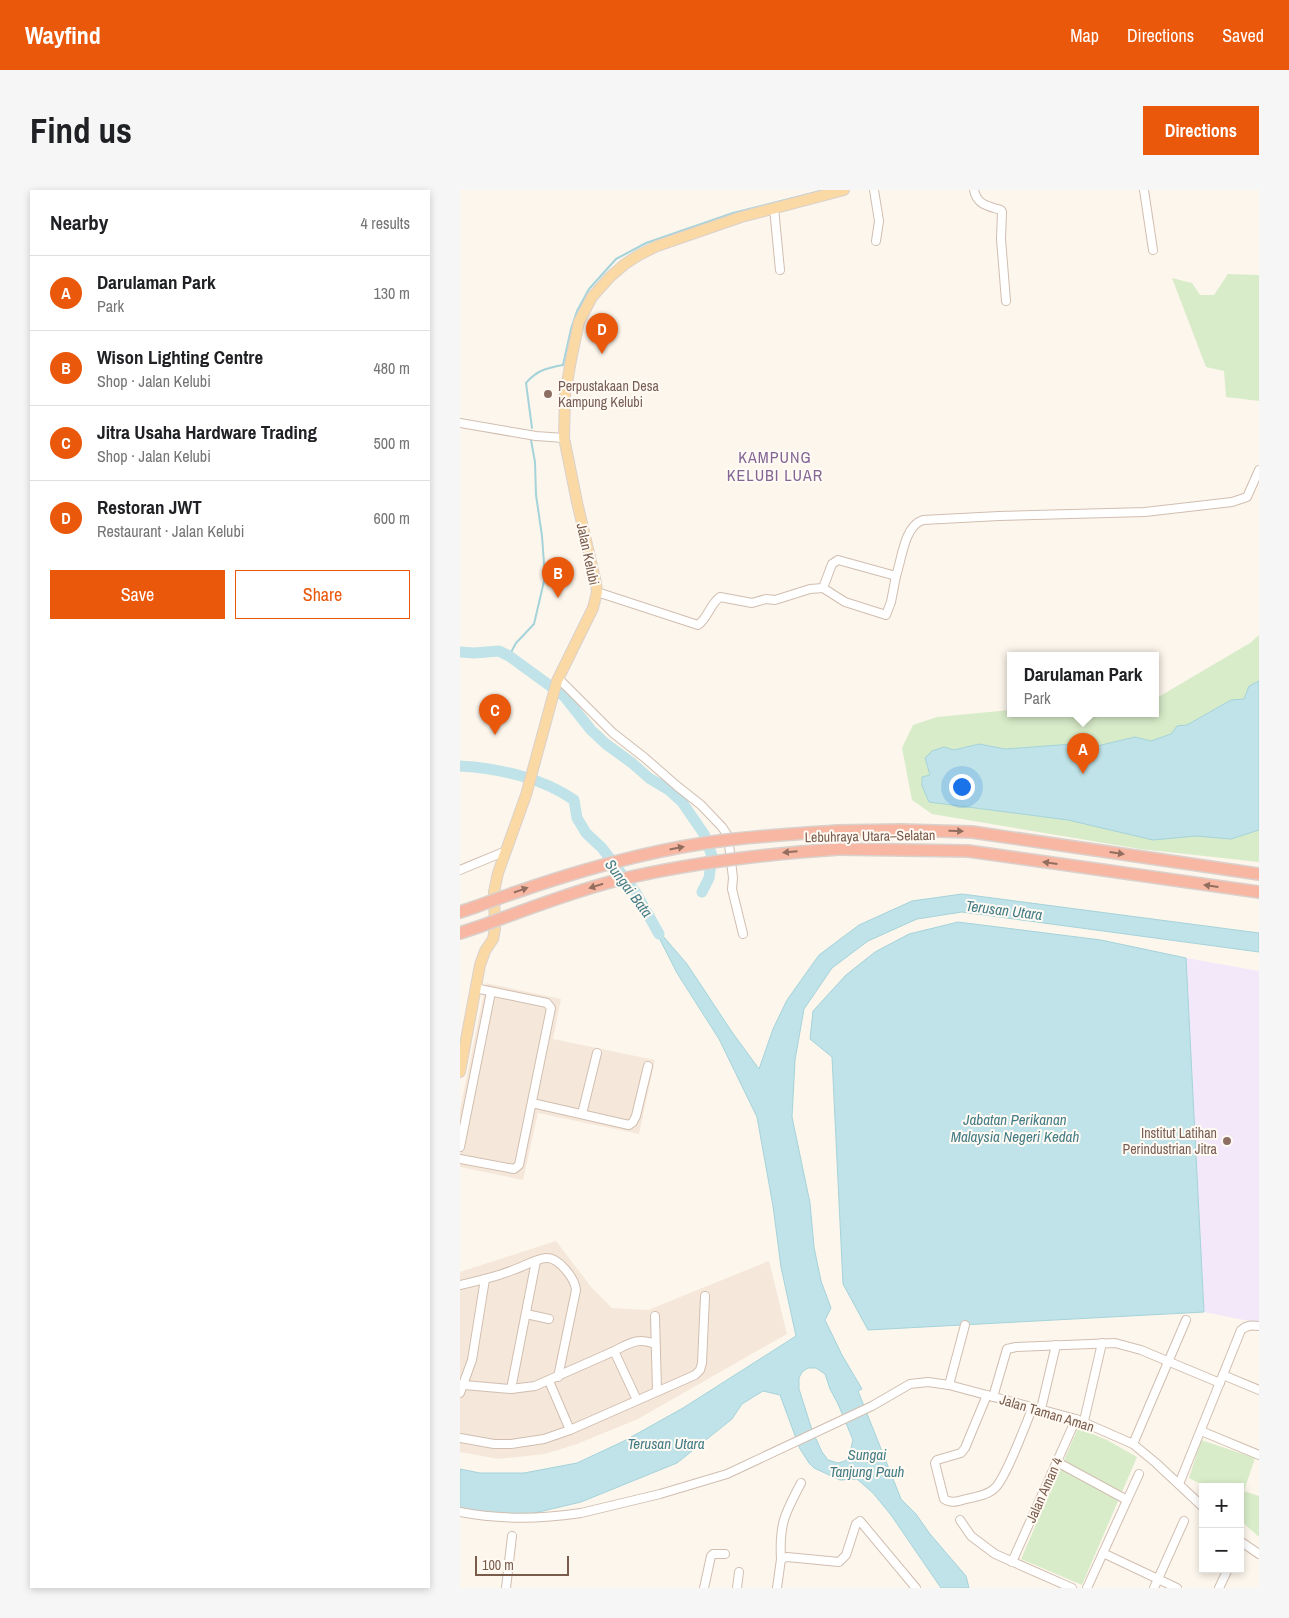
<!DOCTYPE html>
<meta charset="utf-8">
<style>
body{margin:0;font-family:"Archivo Narrow",sans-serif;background:#f6f6f6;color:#202124}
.controls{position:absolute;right:15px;bottom:15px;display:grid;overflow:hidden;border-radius:0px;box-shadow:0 2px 8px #0003}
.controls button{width:45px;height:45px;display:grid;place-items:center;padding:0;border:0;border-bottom:1px solid #e0e0e0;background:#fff;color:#202124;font:25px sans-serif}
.scale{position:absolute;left:15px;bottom:12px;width:94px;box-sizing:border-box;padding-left:5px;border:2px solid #7a5c4d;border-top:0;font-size:14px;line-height:18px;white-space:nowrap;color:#7a5c4d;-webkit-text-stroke:4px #fffaf3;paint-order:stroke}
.you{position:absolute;left:501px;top:596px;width:18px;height:18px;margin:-12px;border:4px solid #fff;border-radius:50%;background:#1a73e8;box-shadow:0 0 0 8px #1a73e833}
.badge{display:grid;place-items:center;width:32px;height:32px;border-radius:50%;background:#ea580c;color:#fff;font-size:16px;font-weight:700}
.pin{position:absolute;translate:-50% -41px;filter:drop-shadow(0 1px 2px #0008)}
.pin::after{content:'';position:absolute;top:26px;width:18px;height:15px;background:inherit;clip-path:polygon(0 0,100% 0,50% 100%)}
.popup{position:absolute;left:547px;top:462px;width:152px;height:65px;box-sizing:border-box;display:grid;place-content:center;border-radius:0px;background:#fff;filter:drop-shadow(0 1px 4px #0005);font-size:16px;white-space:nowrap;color:#757577}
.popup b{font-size:19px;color:#202124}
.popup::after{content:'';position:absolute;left:50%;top:100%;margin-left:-10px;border:10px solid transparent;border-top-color:#fff}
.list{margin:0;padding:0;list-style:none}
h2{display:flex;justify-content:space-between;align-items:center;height:65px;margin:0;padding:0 20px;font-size:21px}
h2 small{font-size:16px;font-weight:400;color:#757577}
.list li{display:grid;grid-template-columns:32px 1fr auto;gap:15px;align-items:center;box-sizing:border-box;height:75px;padding:0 20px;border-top:1px solid #e0e0e0}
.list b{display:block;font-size:19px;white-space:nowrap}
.list p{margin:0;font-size:16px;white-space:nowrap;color:#757577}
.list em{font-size:16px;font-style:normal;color:#757577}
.actions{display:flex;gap:10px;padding:15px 20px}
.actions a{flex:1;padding:11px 0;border:1px solid #ea580c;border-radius:0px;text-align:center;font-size:18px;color:#ea580c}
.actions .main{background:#ea580c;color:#fff}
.map{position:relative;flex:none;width:799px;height:1398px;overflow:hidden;border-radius:0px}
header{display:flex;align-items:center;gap:30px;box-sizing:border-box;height:70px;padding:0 25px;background:#ea580c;color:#fff}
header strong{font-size:24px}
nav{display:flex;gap:28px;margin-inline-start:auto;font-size:18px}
.intro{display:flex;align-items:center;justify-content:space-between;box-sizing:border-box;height:120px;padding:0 30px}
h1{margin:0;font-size:35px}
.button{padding:12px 22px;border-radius:0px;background:#ea580c;color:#fff;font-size:18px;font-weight:700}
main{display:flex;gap:30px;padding:0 30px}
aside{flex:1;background:#fff;border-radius:0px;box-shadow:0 2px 8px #0003}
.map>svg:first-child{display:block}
.residential{fill:#f5e8da}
.education{fill:#f3e8fa}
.green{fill:#d8ecc9}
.water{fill:#bfe3e8;stroke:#a5d3da;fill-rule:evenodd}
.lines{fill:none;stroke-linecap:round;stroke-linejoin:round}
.stream{stroke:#a5d3da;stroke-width:2}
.river{stroke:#bfe3e8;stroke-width:11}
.minor-casing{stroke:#d1beb0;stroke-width:10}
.major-casing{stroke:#dad1cd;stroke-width:12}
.highway-casing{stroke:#dad1cd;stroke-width:14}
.minor{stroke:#fff;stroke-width:8}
.major{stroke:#fbd9a5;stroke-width:10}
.highway{stroke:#f7b7a3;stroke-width:11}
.highway-bridge-casing{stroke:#dad1cd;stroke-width:14;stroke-linecap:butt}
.highway-bridge{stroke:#f7b7a3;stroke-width:11}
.oneway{fill:#936e5e}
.education-dot{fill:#8d6e63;stroke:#fffaf3;stroke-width:2}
.labels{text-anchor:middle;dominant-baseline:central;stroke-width:4;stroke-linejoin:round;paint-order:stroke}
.education-label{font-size:14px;fill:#785e54;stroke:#fffaf3;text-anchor:start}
.street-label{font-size:14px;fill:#7a5c4d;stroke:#fffaf3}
.water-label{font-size:15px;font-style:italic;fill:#437c86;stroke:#fffaf3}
.quarter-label{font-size:16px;letter-spacing:1px;fill:#846695;stroke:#fffaf3}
</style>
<header>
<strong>Wayfind</strong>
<nav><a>Map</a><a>Directions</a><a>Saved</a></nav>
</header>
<div class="intro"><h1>Find us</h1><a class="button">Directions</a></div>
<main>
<aside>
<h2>Nearby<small>4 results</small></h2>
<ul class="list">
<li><span class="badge">A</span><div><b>Darulaman Park</b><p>Park</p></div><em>130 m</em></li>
<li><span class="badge">B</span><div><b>Wison Lighting Centre</b><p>Shop · Jalan Kelubi</p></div><em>480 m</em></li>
<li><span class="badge">C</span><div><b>Jitra Usaha Hardware Trading</b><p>Shop · Jalan Kelubi</p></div><em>500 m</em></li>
<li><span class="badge">D</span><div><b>Restoran JWT</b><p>Restaurant · Jalan Kelubi</p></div><em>600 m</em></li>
</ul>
<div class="actions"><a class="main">Save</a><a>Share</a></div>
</aside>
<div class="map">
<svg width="799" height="1398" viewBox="0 0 799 1398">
<rect width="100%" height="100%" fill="#fdf6ec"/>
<g class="residential">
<polygon points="26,793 101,809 93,849 195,870 179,944 78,923 63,990 0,977 0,920"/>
<polygon points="96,1051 132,1098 152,1118 188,1120 309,1071 327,1144 178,1229 117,1254 85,1264 38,1269 0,1262 0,1082"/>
</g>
<polygon class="education" points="726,768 799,781 799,1133 744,1122"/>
<g class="green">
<polygon points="768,84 799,85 799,211 766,207 764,181 746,177 712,88 732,93 740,105 754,105"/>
<polygon points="799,445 799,672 680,659 472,624 452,610 442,558 453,535 477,527 550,520 550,523 696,523 696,506 700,506 790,453"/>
<polygon points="618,1238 647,1250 677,1267 622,1395 561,1369"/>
<polygon points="741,1250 795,1268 784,1301 799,1306 799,1347 780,1330 780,1297 746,1297 729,1288"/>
</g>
<g class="water">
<polygon points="799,491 799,640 771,649 736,646 693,650 608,630 469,612 462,596 462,587 470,585 465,568 472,561 484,557 494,560 519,554 545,559 627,553 637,556 675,547 691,551 711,544 717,536 727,535 771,510 784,509 789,496"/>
<path d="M 502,704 L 799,743 L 799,762 L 502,722 L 457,729 L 408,751 L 372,778 L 344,819 L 335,870 L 332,927 L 350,1013 L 354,1057 L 361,1091 L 371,1118 L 365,1130 L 382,1165 L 402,1199 L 398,1201 L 441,1309 L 456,1324 L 470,1344 L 506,1386 L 509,1398 L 481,1398 L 431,1325 L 413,1303 L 397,1289 L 380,1290 L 354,1278 L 349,1273 L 340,1259 L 320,1205 L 303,1201 L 282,1214 L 272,1229 L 217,1273 L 121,1312 L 66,1325 L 15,1322 L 0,1319 L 0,1279 L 20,1283 L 64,1283 L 117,1273 L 164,1251 L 223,1218 L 336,1146 L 321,1077 L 313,1016 L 297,927 L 259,849 L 217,783 L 191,732 L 227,774 L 272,842 L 299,879 L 313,839 L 327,810 L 359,765 L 399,735 L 452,711 ZM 348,1178 L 356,1178 L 365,1184 L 370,1199 L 378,1214 L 393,1250 L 389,1266 L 385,1271 L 378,1273 L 368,1270 L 362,1262 L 352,1240 L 339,1199 L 339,1188 L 342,1182 Z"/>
<polygon points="498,732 641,750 726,768 744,1122 408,1140 383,1094 372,867 350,849 353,821 386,785 415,762 449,744"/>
</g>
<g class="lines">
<g class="stream">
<path d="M 72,238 L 66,193 C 77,180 87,178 103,175 L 111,139 L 117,121 L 129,99 L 156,69 L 186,53 L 273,23 L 364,0"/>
<polyline points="49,466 56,453 74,434 85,387 82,346 76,305 75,272 71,250"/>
</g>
<g class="river">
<polyline points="0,462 14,463 39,461 49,466 104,506 131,540 146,554 172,573 189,588 209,600 222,612 244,644 252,666 249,688 242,702"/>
<path d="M 0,576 C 38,578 83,588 114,610 L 117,628 L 126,643 L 142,658 L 176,703 L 199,744"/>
</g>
<g class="minor-casing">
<g id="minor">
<polyline points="414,0 419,31 416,51"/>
<path d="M 514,0 C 517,15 528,16 541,20 L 542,22 L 541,49 L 546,111"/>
<polyline points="684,0 693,60"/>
<polyline points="314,18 320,80"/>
<polyline points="0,233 76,246 104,248"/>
<polyline points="363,398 385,412 426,425 431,412 436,386"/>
<path d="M 137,402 L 238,435 C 248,428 250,414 260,407 L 292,413 L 306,409 L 315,410 L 350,399 L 363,398 L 372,374 L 378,370 L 436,386 C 442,369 444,336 463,330 L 539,326 L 685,322 L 772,312 L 787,307 L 799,280"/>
<polyline points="98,488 153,543 185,568 217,596 241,615 262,637 268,646 273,688 272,699 283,744"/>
<polyline points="0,680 46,661"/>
<polyline points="72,913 169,935 173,932 176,926 188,876"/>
<polyline points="122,924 137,863"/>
<polyline points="0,957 31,802"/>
<polyline points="0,969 54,979 59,975 91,818 87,813 15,798"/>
<path d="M 0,1095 C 18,1091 36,1087 53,1080 C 63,1077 75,1069 86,1068 C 99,1067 115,1089 116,1100 L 98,1187"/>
<polyline points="66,1124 89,1129"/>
<polyline points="195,1126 197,1201"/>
<path d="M 152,1162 C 167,1155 178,1146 195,1154"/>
<polyline points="763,1185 799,1200"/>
<polyline points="89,1191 110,1240"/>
<polyline points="4,1195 51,1199 75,1196 152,1162 155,1163 177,1210"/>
<polyline points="489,1195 505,1135"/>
<polyline points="51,1199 76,1071"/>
<polyline points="0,1203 12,1170 25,1089"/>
<path d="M 527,1205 L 505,1258 L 501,1263 L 477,1270 L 475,1273 L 484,1309 C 491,1314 499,1311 506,1309 C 516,1307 528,1305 535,1298 C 547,1286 565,1235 573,1217"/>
<polyline points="533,1207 547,1159 556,1157 655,1153 681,1160 760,1193"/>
<polyline points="581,1219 596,1155"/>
<polyline points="624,1231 642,1153"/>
<polyline points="741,1241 799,1265"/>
<polyline points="0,1248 34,1254 51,1254 84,1249 110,1240 235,1185 240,1180 242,1173 245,1106"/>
<polyline points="673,1254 726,1130"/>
<polyline points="597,1272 667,1310"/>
<path d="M 719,1294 L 781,1140 C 787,1135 792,1135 799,1136"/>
<path d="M 0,1322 C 40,1330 81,1329 121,1323 L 200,1304 L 267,1284 L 412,1216 L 450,1194 L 468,1192 L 489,1195 L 616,1229 L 673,1254 L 696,1273 L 743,1317"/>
<polyline points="500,1330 511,1346 535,1364 612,1398"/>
<polyline points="780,1351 799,1364"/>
<polyline points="643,1363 717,1398"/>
<path d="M 321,1369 C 319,1334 325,1323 341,1293"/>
<polyline points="552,1372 616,1229"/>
<polyline points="46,1398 52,1346"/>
<polyline points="244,1398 251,1366 253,1364 265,1364"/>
<polyline points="277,1398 279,1382"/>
<polyline points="317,1398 321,1369 327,1367 379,1372 386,1365 396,1334 400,1331 456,1398"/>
<polyline points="627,1398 679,1284"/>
<polyline points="694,1398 724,1331"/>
<polyline points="759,1398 768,1379"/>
</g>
</g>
<g class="major-casing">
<polyline id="major" points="0,882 20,775 25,761 33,749 35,739 34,702 38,683 66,605 97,491 133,418 137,402 136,393 117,312 104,248 105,205 111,170 119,132 132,107 150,87 165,74 179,65 197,56 281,27 384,0"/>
</g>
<g class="highway-casing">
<g id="highway">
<polyline points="378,641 440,640 512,642 799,684"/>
<polyline points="379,659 508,661 799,702"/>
<polyline points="0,722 15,717"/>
<polyline points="0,743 21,736"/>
</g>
</g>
<use href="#minor" class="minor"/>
<use href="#major" class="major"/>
<use href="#highway" class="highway"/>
<g class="highway-bridge-casing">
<g id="highway-bridge">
<path d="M 15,717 C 90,689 166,665 245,653 C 289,646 334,644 378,641"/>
<path d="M 21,736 C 65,720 108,703 154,691 C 228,673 303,664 379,659"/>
</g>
</g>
<use href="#highway-bridge" class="highway-bridge"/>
</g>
<defs><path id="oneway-solid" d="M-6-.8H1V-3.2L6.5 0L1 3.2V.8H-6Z" transform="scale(1.25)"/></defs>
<g class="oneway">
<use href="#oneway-solid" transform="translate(496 641) rotate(2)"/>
<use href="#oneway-solid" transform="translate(217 658) rotate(-11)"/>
<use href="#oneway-solid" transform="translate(330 662) rotate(175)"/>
<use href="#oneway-solid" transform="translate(657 663) rotate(8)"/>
<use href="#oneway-solid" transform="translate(590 673) rotate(-172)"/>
<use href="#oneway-solid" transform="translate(136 696) rotate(163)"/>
<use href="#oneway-solid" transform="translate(751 696) rotate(-172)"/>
<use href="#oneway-solid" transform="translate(61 700) rotate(-19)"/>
</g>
<g class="education-dot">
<circle cx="88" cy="204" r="5"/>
<circle cx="767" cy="951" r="5"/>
</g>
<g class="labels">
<g class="education-label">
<text x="98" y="196">Perpustakaan Desa<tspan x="98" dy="16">Kampung Kelubi</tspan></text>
<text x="757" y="943" text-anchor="end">Institut Latihan<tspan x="757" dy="16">Perindustrian Jitra</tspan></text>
</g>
<g class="street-label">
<text transform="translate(128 364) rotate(78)">Jalan Kelubi</text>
<text transform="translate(410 646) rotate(-1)">Lebuhraya Utara–Selatan</text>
<text transform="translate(587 1223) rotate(17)">Jalan Taman Aman</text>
<text transform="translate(584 1300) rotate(-66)">Jalan Aman 4</text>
</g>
<g class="water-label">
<text transform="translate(169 698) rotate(53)">Sungai Bata</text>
<text transform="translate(544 720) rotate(7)">Terusan Utara</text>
<text x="555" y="929">Jabatan Perikanan<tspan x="555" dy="17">Malaysia Negeri Kedah</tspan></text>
<text x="206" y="1253">Terusan Utara</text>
<text x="407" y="1264">Sungai<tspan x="407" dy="17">Tanjung Pauh</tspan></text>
</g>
<g class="quarter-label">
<text x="315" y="267">KAMPUNG<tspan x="315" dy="18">KELUBI LUAR</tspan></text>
</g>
</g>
</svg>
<div class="controls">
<button>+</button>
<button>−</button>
</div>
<div class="scale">100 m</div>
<div class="you"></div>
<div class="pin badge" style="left:623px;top:584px">A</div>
<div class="popup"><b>Darulaman Park</b>Park</div>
<div class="pin badge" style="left:98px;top:408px">B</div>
<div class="pin badge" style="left:35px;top:545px">C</div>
<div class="pin badge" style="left:142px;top:164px">D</div>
</div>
</main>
